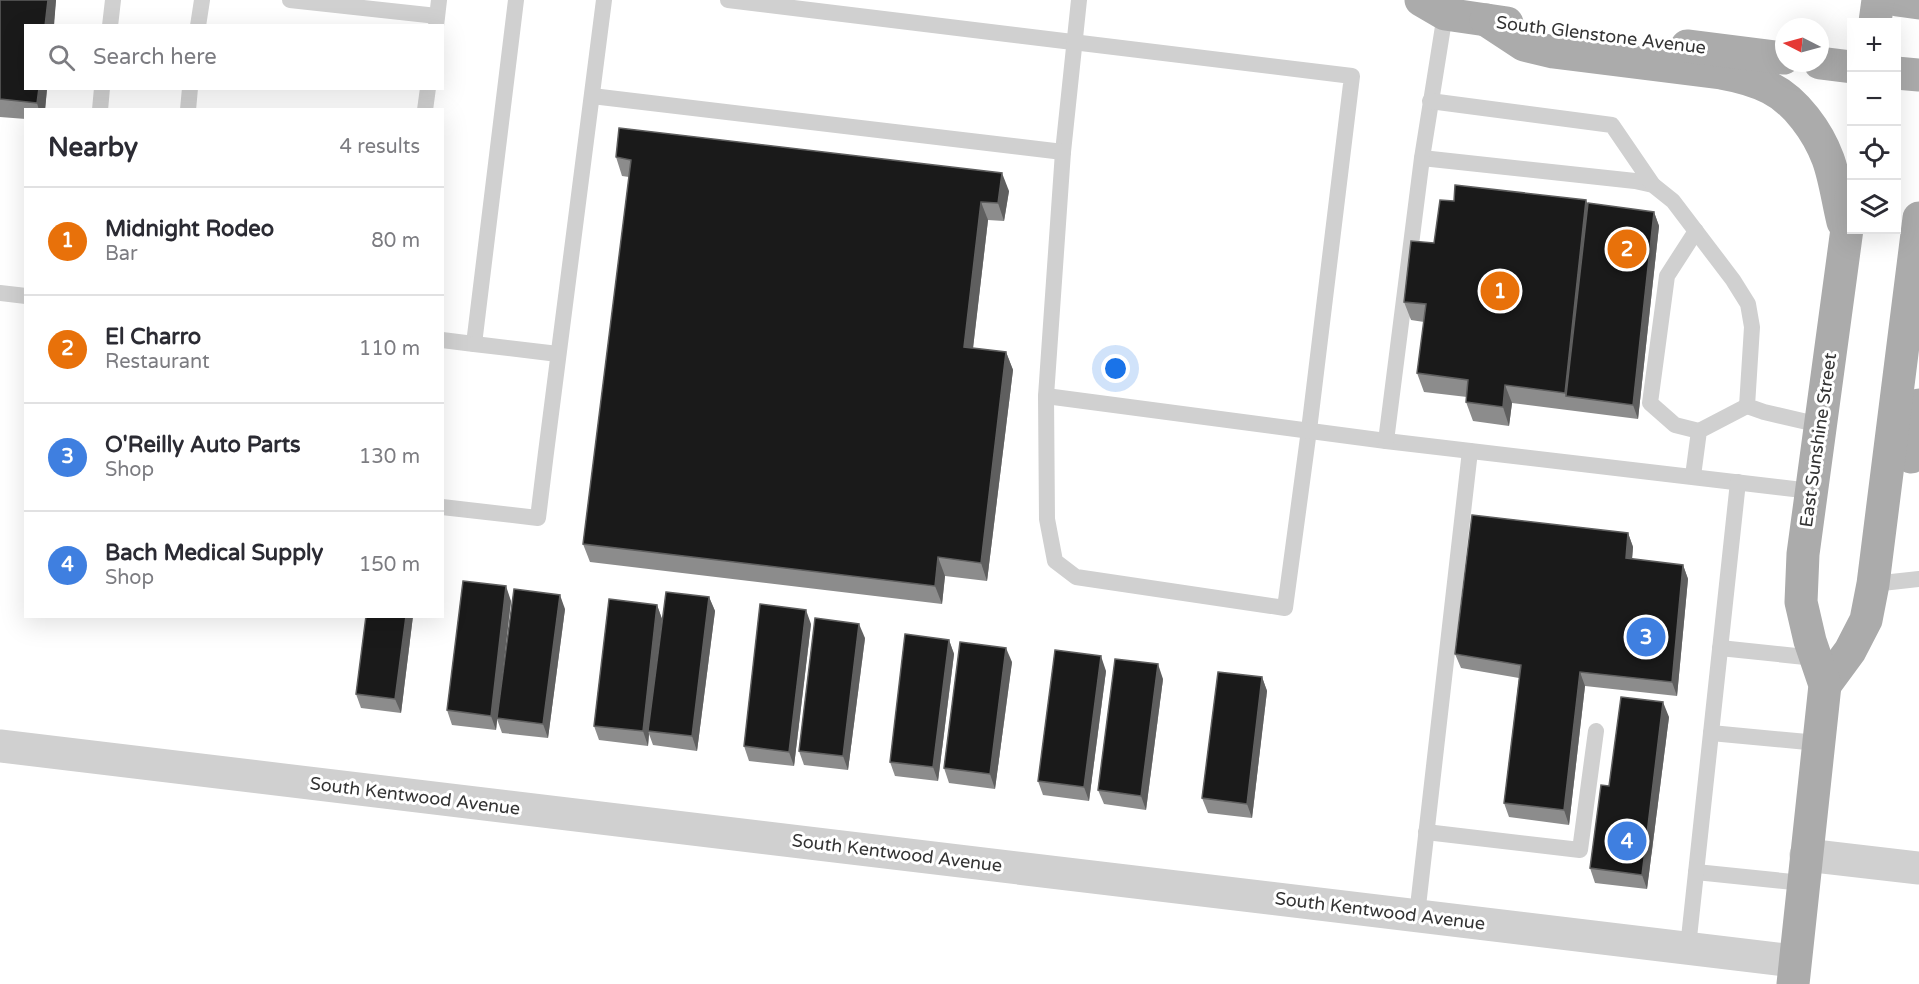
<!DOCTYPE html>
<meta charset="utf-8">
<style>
body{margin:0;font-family:"Varela Round",sans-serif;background:#f7f7f7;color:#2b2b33}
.controls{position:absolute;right:18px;top:18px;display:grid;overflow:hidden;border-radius:0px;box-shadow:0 6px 24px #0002}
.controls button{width:54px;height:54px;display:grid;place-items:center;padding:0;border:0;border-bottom:2px solid #e1e1e2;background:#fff;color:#2b2b33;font:30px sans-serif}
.compass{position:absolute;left:1775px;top:18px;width:54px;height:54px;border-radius:50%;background:#fff;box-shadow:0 6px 24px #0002;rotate:276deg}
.you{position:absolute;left:1116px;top:369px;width:21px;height:21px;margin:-15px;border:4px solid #fff;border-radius:50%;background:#1a73e8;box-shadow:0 0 0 9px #1a73e833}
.badge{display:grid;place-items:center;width:39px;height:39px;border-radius:50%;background:#e63946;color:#fff;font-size:20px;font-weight:700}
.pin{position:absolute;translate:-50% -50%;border:3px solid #fff;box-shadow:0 2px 6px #0006}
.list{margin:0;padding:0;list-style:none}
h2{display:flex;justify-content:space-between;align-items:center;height:78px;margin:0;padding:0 24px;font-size:26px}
h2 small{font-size:20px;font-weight:400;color:#7c7c81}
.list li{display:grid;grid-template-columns:39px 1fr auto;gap:18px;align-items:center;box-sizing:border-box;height:108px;padding:0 24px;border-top:2px solid #e1e1e2}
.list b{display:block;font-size:22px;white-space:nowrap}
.list p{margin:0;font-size:20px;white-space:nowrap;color:#7c7c81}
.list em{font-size:20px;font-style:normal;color:#7c7c81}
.icon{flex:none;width:33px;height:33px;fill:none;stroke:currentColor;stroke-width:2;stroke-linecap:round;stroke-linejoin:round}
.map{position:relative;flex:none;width:1919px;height:984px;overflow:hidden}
.search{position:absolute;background:#fff;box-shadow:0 6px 24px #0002;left:24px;top:24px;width:420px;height:66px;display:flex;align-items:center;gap:15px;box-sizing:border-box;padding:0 21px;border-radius:0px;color:#7c7c81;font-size:22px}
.panel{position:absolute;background:#fff;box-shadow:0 6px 24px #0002;left:24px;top:108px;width:420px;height:510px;border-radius:0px}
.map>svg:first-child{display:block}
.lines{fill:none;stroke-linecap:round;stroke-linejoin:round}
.service{stroke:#d0d0d0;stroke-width:16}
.minor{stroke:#d0d0d0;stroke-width:33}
.primary{stroke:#ababab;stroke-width:33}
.wall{fill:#8c8c8c}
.shaded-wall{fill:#5f5f5f}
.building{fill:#1a1a1a;stroke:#5f5f5f;stroke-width:1.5}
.labels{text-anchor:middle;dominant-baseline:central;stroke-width:6;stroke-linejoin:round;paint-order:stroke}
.street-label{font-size:18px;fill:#333;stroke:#fff}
</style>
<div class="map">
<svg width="1919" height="984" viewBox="0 0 1919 984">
<rect width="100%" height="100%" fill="#fff"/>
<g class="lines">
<g class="service">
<polyline points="290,0 437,16"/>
<polyline points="728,0 1352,76 1309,430 1285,608 1076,577 1055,561 1047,519 1046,396"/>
<polyline points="1079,0 1063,152 1046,396 1386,441 1811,491"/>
<polyline points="1445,14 1422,158 1635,181 1653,185 1673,201 1733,280 1748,304 1752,327 1747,406 1764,412 1820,425"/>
<polyline points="110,26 113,0"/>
<polyline points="198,26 202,0"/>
<polyline points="436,26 439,0"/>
<polyline points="592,96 1063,152"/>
<polyline points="1430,101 1612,125 1653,185"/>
<polyline points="100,110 102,88"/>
<polyline points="188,110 190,88"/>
<polyline points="425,110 428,88"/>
<polyline points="1696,231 1667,276 1650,403 1675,425 1699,431"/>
<polyline points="0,293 26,296"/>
<polyline points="442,340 474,344 516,0"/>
<polyline points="474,344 558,354"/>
<polyline points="1386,441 1422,158"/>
<polyline points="1693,476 1699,431 1747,406"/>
<path d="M 442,507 L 538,518 C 559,345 581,172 604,0"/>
<polyline points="1873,584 1919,579"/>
<polyline points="1720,648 1815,658"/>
<polyline points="1711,733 1818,743"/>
<polyline points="1426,832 1580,850 1596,731"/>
<polyline points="1696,872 1803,883"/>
<polyline points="1417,915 1470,451"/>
<polyline points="1688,947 1738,482"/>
</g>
<g class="minor">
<polyline points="0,746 1794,961"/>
<polyline points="1806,855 1919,868"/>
</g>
<g class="primary">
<polyline points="1421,0 1445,14 1507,23"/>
<polyline points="1897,0 1919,3"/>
<path d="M 1486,20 L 1524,45 L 1553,52 L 1721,73 C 1738,76 1754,80 1770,88 C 1796,101 1818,132 1828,159 C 1835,178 1838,202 1843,222"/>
<polyline points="1875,22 1878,0"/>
<polyline points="1687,46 1784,58"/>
<polyline points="1820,63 1852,67"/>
<polyline points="1896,73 1919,75"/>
<polyline points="1911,457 1919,405"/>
<polyline points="1825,685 1850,651 1866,620 1873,584 1919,218"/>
<polyline points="1793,984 1825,685 1810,641 1801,602 1803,554 1852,192"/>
</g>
</g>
<g class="wall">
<polygon points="0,0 56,0 45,110 26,110 26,119 0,117"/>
<polygon points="616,157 1009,191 1004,221 988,220 973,348 1006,352 1013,370 987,581 945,576 942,604 590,562 583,544 629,177 622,176"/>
<polygon points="1454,201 1588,203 1654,212 1659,226 1638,419 1512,403 1509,426 1473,421 1466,402 1467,397 1424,392 1417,373 1424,322 1411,320 1404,302 1434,243"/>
<polygon points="1628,533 1633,547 1632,559 1683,565 1688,579 1677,696 1585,686 1569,825 1509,817 1504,803 1519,678 1461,668 1455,654"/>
<polygon points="709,597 715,611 697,751 653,745 649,734 648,746 599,740 594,726 657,605 662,619"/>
<polygon points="511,601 499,703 565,609 548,738 502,733 497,719 496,730 452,725 447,710"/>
<polygon points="366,616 413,616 401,713 361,708 356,694"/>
<polygon points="811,624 794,766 749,761 744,746"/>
<polygon points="865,638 848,770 804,765 799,751"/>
<polygon points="949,640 954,654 938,781 895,776 890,762"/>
<polygon points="1012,662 995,789 949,783 944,768"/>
<polygon points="1106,671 1089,801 1043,795 1038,781"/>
<polygon points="1262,677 1267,691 1252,818 1208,813 1202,798"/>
<polygon points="1163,679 1146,810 1104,804 1098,790"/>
<polygon points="1669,717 1647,889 1595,883 1590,868 1609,786"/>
</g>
<g class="shaded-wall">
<polygon points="48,0 56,0 54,26 45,26"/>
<polygon points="39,88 47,88 45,110 39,110 37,103"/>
<polygon points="1002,173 1009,191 1004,221 998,203"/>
<polygon points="1586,200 1593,218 1566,396 1565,393"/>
<polygon points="981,202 988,220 971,365 964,347"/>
<polygon points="1654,212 1659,226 1638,419 1633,405"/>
<polygon points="1006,352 1013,370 987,581 981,563"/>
<polygon points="1505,385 1512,403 1509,426 1503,407"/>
<polygon points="1628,533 1633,547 1631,572 1626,558"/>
<polygon points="938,557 945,576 942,604 935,586"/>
<polygon points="1683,565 1688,579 1677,696 1672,682"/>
<polygon points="506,586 511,601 496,730 491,716"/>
<polygon points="560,595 565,609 548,738 543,724"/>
<polygon points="709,597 715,611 697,751 692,736"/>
<polygon points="657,605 662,619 648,731 649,734 648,746 643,731"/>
<polygon points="806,610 811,624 794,766 789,752"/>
<polygon points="406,616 413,616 401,713 395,699"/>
<polygon points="859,624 865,638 848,770 843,756"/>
<polygon points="949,640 954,654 938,781 933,767"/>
<polygon points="1006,648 1012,662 995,789 990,774"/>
<polygon points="1101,656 1106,671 1089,801 1084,787"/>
<polygon points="1158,664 1163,679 1146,810 1141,796"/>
<polygon points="1580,672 1585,686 1569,825 1564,810"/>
<polygon points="1262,677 1267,691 1252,818 1247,804"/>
<polygon points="1663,702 1669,717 1647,889 1642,875"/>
</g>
<g class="building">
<polygon points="0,0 48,0 45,26 26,26 26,88 39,88 37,103 0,99"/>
<polygon points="619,128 1002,173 998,203 981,202 964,347 1006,352 981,563 938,557 935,586 583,544 631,160 616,157"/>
<polygon points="1455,185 1586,200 1565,393 1505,385 1503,407 1466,402 1468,380 1417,373 1426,304 1404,302 1411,241 1434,243 1440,200 1454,201"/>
<polygon points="1588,203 1654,212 1633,405 1566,396"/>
<polygon points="1472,515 1628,533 1626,558 1683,565 1672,682 1580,672 1564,810 1504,803 1521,665 1455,654"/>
<polygon points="463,581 506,586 491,716 447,710"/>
<polygon points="514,589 560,595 543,724 497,718"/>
<polygon points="666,592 709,597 692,736 648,731"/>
<polygon points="609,599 657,605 643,731 594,726"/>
<polygon points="760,604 806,610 789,752 744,746"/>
<polygon points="366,616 406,616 395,699 356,694"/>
<polygon points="815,618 859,624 843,756 799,751"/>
<polygon points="905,634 949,640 933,767 890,762"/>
<polygon points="960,642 1006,648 990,774 944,768"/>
<polygon points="1055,650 1101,656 1084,787 1038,781"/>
<polygon points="1115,659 1158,664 1141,796 1098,790"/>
<polygon points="1218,672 1262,677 1247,804 1202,798"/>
<polygon points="1621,697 1663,702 1642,875 1590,868 1601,785 1609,786"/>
</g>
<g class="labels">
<g class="street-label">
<text transform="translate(1601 35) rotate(7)">South Glenstone Avenue</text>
<text transform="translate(1818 440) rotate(-82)">East Sunshine Street</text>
<text transform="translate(415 796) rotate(7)">South Kentwood Avenue</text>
<text transform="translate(897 853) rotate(7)">South Kentwood Avenue</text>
<text transform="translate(1380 911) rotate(7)">South Kentwood Avenue</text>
</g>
</g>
</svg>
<div class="controls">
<button>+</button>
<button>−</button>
<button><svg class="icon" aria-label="locate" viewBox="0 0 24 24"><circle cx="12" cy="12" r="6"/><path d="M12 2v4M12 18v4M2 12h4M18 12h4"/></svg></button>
<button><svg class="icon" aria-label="layers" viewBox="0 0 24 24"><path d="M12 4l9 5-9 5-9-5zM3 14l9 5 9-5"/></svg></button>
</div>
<svg class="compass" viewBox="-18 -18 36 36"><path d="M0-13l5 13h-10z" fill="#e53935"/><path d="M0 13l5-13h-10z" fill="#7c7c81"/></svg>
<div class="you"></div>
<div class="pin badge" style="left:1500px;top:291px;background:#e8710a">1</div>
<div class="pin badge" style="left:1627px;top:249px;background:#e8710a">2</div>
<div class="pin badge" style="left:1646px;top:637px;background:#3f7fe0">3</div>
<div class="pin badge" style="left:1627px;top:841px;background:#3f7fe0">4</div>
<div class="search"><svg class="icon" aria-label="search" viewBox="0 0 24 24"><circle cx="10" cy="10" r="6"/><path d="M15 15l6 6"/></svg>Search here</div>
<section class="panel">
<h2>Nearby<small>4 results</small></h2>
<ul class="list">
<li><span class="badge" style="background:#e8710a">1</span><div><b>Midnight Rodeo</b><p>Bar</p></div><em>80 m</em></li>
<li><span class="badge" style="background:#e8710a">2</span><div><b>El Charro</b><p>Restaurant</p></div><em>110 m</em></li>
<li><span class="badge" style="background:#3f7fe0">3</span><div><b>O'Reilly Auto Parts</b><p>Shop</p></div><em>130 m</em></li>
<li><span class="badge" style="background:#3f7fe0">4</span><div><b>Bach Medical Supply</b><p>Shop</p></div><em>150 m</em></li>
</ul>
</section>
</div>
